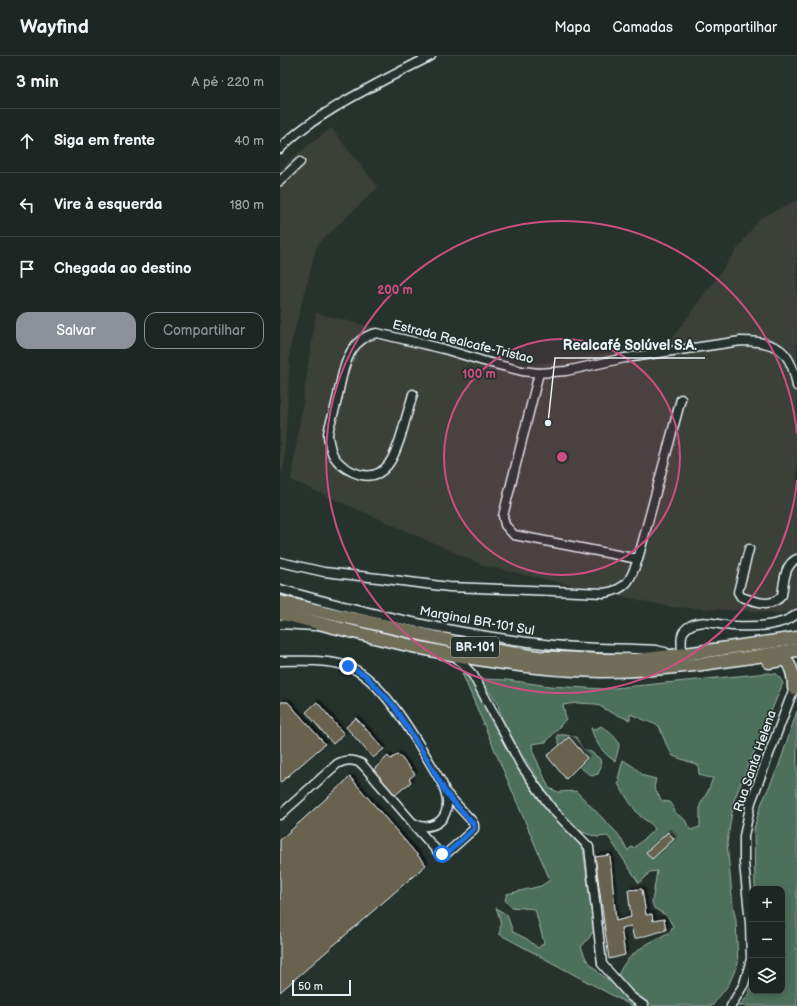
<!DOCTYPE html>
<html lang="pt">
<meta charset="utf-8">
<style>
body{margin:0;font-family:"Balsamiq Sans",sans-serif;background:#29322f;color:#f1f3f6}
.controls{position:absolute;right:12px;bottom:12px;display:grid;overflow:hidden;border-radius:8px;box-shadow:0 2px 10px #0003}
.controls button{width:36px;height:36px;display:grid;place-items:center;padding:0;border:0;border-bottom:1px solid #3a4340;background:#1c2622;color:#f1f3f6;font:20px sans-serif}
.scale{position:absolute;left:12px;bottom:10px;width:59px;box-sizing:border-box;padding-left:4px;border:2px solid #e8f1f8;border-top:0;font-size:11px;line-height:14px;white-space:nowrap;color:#e8f1f8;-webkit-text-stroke:3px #26332d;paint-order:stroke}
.stop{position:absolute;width:12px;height:12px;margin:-9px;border:3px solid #1a73e8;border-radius:50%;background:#fff}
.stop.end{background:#1a73e8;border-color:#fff;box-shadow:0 1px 4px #0008}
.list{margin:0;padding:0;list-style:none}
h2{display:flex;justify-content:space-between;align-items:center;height:52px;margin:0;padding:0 16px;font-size:17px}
h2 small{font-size:13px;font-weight:400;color:#a0a5a5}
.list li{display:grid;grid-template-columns:26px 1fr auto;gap:12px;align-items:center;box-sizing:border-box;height:64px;padding:0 16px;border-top:1px solid #3a4340}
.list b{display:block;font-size:15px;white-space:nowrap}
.list em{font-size:13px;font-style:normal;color:#a0a5a5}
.actions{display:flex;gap:8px;padding:12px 16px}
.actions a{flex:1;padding:9px 0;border:1px solid #8c9099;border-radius:12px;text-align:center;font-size:14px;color:#8c9099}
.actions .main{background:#8c9099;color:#fff}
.icon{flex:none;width:22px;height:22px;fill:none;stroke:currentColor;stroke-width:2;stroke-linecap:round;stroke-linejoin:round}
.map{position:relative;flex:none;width:517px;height:950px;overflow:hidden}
header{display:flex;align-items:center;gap:24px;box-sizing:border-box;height:56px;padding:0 20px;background:#1c2622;border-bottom:1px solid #3a4340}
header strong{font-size:19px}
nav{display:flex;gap:22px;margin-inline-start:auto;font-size:14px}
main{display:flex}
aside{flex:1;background:#1c2622}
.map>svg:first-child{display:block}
.built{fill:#3a4138}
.green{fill:#4e705b;stroke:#9bb0aa;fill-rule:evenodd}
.building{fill:#676250;stroke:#e8f1f8;filter:url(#shadow)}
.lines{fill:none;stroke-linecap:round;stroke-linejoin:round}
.minor-casing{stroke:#e8f1f8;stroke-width:11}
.highway-casing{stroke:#e8f1f8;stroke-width:15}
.minor{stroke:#26332d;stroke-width:8}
.highway{stroke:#706e59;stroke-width:12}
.route{stroke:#1a73e8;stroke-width:5}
.ring{fill:none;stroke:#cc4e82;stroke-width:2}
.labels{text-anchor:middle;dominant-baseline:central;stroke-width:3.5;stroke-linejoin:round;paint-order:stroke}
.shield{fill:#26332d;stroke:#aeb8bb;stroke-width:1}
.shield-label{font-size:12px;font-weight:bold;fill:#e8f1f8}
.street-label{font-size:13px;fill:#e8f1f8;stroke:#26332d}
.centre{fill:#cc4e82;stroke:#26332d;stroke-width:2}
.ring-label{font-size:12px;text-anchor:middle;font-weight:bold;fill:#cc4e82;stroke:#26332d;stroke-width:3.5;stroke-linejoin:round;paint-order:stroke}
.leader{fill:none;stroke:#e8f1f8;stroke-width:1.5}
.callout-dot{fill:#e8f1f8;stroke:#26332d;stroke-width:1.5}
.callout-label{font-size:14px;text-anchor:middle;font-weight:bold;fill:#e8f1f8;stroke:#26332d;stroke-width:3.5;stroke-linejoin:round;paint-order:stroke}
</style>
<header>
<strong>Wayfind</strong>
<nav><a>Mapa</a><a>Camadas</a><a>Compartilhar</a></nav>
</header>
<main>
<aside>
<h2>3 min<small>A pé · 220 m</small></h2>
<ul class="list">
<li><svg class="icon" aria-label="ahead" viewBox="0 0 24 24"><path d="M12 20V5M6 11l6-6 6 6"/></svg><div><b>Siga em frente</b></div><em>40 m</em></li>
<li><svg class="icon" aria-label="left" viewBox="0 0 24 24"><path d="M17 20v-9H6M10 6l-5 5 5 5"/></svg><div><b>Vire à esquerda</b></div><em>180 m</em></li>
<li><svg class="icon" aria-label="arrive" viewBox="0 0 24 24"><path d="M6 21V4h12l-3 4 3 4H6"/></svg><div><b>Chegada ao destino</b></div></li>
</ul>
<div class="actions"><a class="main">Salvar</a><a>Compartilhar</a></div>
</aside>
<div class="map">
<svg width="517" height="950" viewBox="0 0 517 950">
<defs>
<filter id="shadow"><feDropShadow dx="2.5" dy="-2.5" stdDeviation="1" flood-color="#0009"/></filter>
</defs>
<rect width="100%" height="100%" fill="#26332d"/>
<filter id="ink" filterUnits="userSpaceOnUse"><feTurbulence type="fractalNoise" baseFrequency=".025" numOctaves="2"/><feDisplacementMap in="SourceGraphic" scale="8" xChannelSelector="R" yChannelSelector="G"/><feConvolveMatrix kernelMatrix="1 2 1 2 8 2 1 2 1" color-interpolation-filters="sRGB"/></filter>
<g filter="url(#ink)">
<g class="built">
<polygon points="51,72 98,131 37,189 10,292 4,412 0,416 0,115 12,102"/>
<polygon points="517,144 517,556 502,557 391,551 205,510 11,424 36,257 244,310 388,288 480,162"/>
</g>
<g class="green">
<path d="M 182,617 L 187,620 L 192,625 L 270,755 L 303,793 L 314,874 L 309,882 L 301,891 L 306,903 L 319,917 L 361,950 L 352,950 L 219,878 C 222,868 220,862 216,852 L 227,859 L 233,876 L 247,883 L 258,892 L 264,887 L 255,853 L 231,851 L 225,844 L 227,838 L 261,830 L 270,824 Z"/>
<path d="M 488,617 L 497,618 L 503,627 L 454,744 L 447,787 L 453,850 L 456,865 L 458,907 L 449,928 L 432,950 L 373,950 L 358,940 L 338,920 C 346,897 370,886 390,876 L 393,870 L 387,860 L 374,852 L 372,846 L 377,815 L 369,816 L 366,821 L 359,827 L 328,780 L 317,781 L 302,776 L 280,758 L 263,733 L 254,715 L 242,700 L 222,663 L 217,646 L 205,630 L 201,623 L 227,624 L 269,630 L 324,633 ZM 296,647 L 316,648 L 330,656 L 350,664 L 350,658 L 379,670 L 386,688 L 393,700 L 418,709 L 419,718 L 425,721 L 433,722 L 428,735 L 420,749 L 420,771 L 410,774 L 405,764 L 393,755 L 394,751 L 390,746 L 382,745 L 374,732 L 376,723 L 364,720 L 354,711 L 343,704 L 338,723 L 341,724 L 338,728 C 345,739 352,751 360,760 C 365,765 371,766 375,773 L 354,792 L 351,791 L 348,795 L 338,778 L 296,735 L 278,736 L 269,732 L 253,696 L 252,688 L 266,686 L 286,663 L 283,649 Z"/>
<polygon points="517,655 517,950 459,950 468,940 472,925 472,935 502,935 502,833 475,833 474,773 480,751 499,709"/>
<path d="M 321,670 C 327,674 338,682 339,689 C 339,692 336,702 335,705 C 323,698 315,686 311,672 L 316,673 Z"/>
<path d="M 277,679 L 286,679 L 296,681 L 303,693 L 311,696 L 320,703 L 321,711 L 318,718 L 312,720 C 299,711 278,696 277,679 Z"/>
</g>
<g class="building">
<polygon points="0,646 8,646 45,688 0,727"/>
<polygon points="37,646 64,678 53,688 26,656"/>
<polygon points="76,662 104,693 93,702 66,671"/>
<polygon points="289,681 307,702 286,723 267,700"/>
<polygon points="118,698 135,718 129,723 131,726 114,740 92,715 108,700 111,703"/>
<polygon points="70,721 146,809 0,936 0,784"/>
<polygon points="388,776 394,783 372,803 366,796"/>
<polygon points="330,799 336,865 351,861 348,834 362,833 366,859 372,858 373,865 384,863 386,874 354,883 351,870 341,872 345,899 329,903 315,801"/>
</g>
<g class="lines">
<g class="minor-casing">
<g id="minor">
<path d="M 0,93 C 19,73 38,62 62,47 C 91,30 121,15 151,0"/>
<polyline points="0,125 20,106"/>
<polyline points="259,317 223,460 225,469 234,479 358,503"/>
<path d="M 133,338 C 130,349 126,361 123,373 C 116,397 106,431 73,416 C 62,411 52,402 50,390 C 49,386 48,382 48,378 C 49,369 53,360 55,352 C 60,333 62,310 72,294 C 78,285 86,279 97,277 L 164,293 L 203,305 L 242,315 L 259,317 L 286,315 L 345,302 L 461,285 C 497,285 511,294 517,330"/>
<path d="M 469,493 L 458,536 L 461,541 C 475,545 492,553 502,539 C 504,528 504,508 517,503"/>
<path d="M 0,506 L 44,516 L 98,522 L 169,531 L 324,537 C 347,534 351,523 358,503 L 401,343"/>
<path d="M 0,533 C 89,558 181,579 273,589 C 307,593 342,592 376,594 L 385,596 L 391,600"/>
<polyline points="0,568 35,570"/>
<polyline points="173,598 193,619 241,709 272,753 309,791 322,908 350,940 364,950"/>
<path d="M 402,599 C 402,592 400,580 404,575 C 416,559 440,570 454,570 C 474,571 501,571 517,558"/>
<path d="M 0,605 C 22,605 46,603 67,610 C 104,622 142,694 162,727 C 165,734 167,739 167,746 C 168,766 149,777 132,766 L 82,708 C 73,703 66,703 57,708 L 0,759"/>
<polyline points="134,769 158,796 162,798 166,798 194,773 194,769 192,765 166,737"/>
<polyline points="451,950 464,928 471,903 470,867 464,807 464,780 471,746 514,632"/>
</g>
</g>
<g class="highway-casing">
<g id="highway">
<polyline points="0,546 211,594 258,601 320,604 358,604 391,600 517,582"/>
<path d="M 0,557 C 102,584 215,614 321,615 C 387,615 452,604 517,594"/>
<path d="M 489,606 L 501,604 L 507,605 C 513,615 514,622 514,632"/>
</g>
</g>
<use href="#minor" class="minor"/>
<use href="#highway" class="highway"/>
</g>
</g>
<g class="lines" filter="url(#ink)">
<polyline class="route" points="68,610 85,619 113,649 144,698 166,737 194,769 194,773 166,798 162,798"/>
</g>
<circle cx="282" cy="401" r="118" fill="#cc4e82" fill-opacity=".12"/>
<g class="ring">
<circle cx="282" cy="401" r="118"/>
<path d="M517 424A236 236 0 1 1 517 378"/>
</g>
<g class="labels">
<rect class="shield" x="171" y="581" width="48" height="20" rx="3"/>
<g class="shield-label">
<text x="195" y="591">BR-101</text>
</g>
<g class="street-label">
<text transform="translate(183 286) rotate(14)">Estrada Realcafe-Tristao</text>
<text transform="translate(197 565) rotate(10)">Marginal BR-101 Sul</text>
<text transform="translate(475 705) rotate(-71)">Rua Santa Helena</text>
</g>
</g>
<circle cx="282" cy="401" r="6" class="centre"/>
<g class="ring-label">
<text x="115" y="238">200 m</text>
<text x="199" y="322">100 m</text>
</g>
<path class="leader" d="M268 367L275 302H425"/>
<circle class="callout-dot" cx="268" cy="367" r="4"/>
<g class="callout-label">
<text x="350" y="294">Realcafé Solúvel S.A.</text>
</g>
</svg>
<div class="controls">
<button>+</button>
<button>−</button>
<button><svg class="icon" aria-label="layers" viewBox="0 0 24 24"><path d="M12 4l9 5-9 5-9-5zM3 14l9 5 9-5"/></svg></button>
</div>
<div class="scale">50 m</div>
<div class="stop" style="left:162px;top:798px"></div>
<div class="stop end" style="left:68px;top:610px"></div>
</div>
</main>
